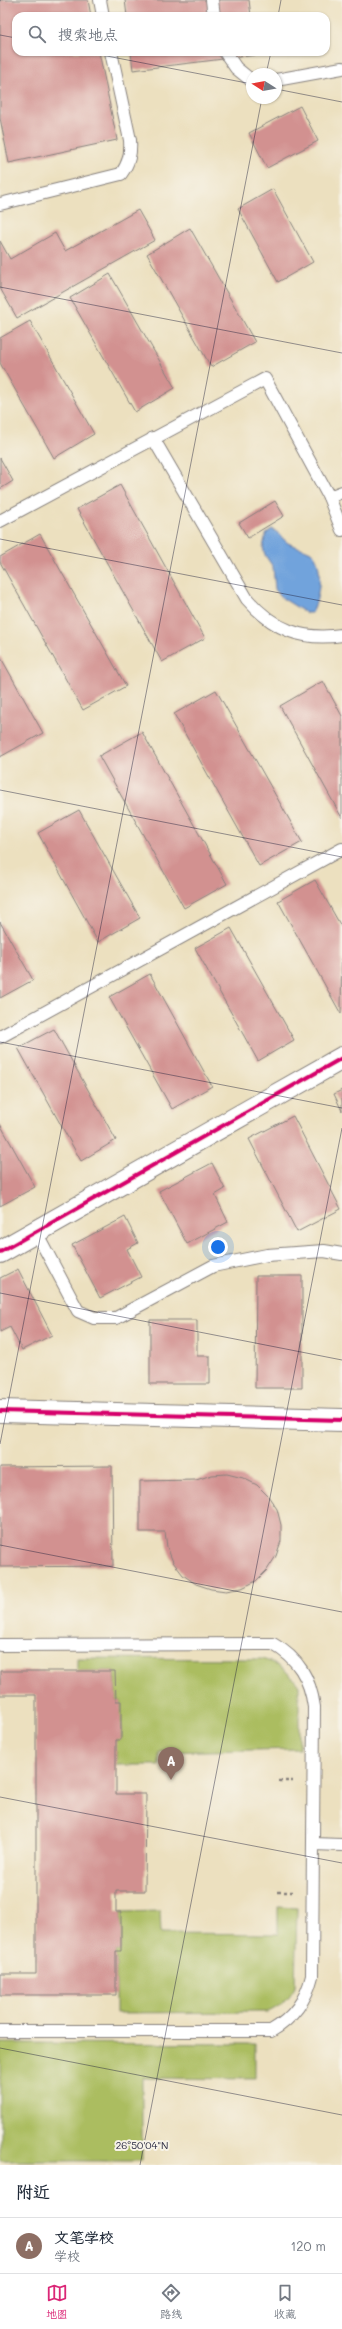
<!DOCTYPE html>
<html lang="zh">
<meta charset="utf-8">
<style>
body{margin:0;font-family:Mali,"LXGW WenKai TC",sans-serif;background:#f2f2f3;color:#1f2937}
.compass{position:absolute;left:246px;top:68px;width:36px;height:36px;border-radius:50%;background:#fff;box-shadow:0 1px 3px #0004;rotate:281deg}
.you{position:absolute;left:218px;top:1247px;width:14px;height:14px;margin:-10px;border:3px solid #fff;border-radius:50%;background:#1a73e8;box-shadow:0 0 0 6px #1a73e833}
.badge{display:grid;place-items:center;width:26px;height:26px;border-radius:50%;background:#db2777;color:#fff;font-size:13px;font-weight:700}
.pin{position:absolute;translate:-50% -33px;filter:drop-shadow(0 1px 2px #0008)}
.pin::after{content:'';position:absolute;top:21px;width:14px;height:12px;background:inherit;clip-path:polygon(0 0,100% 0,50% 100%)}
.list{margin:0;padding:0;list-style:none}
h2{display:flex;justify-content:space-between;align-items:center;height:52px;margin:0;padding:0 16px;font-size:17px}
h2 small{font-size:13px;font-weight:400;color:#747a83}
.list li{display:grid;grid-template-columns:26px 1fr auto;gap:12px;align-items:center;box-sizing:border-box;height:56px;padding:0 16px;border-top:1px solid #e0e1e3}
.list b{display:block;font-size:15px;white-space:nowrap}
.list p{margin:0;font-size:13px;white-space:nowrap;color:#747a83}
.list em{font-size:13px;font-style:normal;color:#747a83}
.icon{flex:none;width:22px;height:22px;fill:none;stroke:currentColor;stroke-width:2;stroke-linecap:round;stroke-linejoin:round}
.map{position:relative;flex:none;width:342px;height:2165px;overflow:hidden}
.search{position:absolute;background:#fff;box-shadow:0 1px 3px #0004;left:12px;right:12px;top:12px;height:44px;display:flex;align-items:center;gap:10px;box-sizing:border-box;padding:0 14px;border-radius:12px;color:#747a83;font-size:15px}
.sheet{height:108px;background:#fff}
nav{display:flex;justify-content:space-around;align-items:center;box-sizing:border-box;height:56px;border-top:1px solid #e0e1e3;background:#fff;font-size:11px;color:#747a83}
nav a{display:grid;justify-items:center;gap:2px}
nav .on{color:#db2777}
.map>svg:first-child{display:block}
.green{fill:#abbd61;stroke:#66704e}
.water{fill:#71a3dc;stroke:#4a628c}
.building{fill:#d29190}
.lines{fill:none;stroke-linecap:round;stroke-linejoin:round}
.service-casing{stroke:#87817d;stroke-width:14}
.minor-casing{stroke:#87817d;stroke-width:24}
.path{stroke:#87817d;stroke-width:2.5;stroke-dasharray:3 3;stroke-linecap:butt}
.service{stroke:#fff;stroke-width:12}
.minor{stroke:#fff;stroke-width:22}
.cycleway-casing{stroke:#f7f3e8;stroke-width:6}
.cycleway{stroke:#d6006c;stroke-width:4}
.ticks{fill:none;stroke:#22223b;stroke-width:1;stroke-opacity:0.45}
.ticks-label{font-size:10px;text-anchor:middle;fill:#22223b;stroke:#f7f3e8;stroke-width:4;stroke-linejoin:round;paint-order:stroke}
</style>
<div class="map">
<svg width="342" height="2165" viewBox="0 0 342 2165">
<rect width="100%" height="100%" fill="#f7f3e8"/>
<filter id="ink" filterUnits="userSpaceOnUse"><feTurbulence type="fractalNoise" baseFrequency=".025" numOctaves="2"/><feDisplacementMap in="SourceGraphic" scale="8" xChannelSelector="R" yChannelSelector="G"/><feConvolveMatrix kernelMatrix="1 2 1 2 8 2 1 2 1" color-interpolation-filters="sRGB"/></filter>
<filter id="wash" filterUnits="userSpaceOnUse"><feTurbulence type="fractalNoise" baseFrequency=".012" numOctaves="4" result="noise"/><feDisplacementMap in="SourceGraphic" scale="16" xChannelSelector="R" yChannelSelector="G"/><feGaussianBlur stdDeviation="0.9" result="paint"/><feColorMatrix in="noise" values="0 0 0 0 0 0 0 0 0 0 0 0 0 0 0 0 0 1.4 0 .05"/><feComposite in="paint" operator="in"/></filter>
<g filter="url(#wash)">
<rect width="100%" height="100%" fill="#ece0bf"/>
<g class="green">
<path d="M 77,1658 L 262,1659 C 279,1664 289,1672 299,1686 L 299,1749 L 159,1752 L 159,1765 L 116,1765 L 116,1740 L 121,1739 L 121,1701 L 116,1701 L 115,1671 L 77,1671 Z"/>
<path d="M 278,1907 L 297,1908 L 295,1987 C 288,2000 281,2006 268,2012 L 116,2013 L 116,1951 L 121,1951 L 121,1912 L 160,1911 L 161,1933 L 278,1934 Z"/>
<polygon points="0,2043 255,2044 255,2079 142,2078 142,2161 0,2161"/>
</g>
<path class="water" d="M 272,529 C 279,532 282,539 288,543 C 295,547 304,548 311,552 C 325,562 319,600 312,613 L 306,613 L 279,596 L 275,589 L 273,567 L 265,555 L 263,547 L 266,534 Z"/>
<g id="blocks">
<g class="building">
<polygon points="0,0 88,0 91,16 16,16 16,52 99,52 117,140 9,163 0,118"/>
<polygon points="125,0 249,0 251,16 127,16"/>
<polygon points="131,52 256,52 256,55 133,70"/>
<polygon points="300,106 318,141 267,168 249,133"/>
<polygon points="273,189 313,262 278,282 238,209"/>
<polygon points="138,210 155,240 17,318 0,288 0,241 10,259 55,233 65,251"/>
<polygon points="190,228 255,342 211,367 147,254"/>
<polygon points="110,274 175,388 135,412 70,298"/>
<polygon points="30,321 94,434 54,458 0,363 0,338"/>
<polygon points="0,458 13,481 0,489"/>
<polygon points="120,485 205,638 162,662 77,509"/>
<polygon points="275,501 284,516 248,538 239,523"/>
<polygon points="40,534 126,686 83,710 0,562 0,557"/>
<polygon points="0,656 43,733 0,757"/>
<polygon points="323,681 342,716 342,818 280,706"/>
<polygon points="216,690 302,842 259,866 174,714"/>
<polygon points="142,732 227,884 184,908 99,756"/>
<polygon points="79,810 140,918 98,942 38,833"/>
<polygon points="315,880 342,928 341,1014 278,901"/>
<polygon points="0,922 33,980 0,998"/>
<polygon points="231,928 294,1040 258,1061 195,948"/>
<polygon points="150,974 212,1086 172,1109 109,997"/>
<polygon points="54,1029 116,1140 81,1161 18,1048"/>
<polygon points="342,1090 342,1111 334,1094"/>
<polygon points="293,1116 341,1209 297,1232 249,1139"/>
<polygon points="0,1124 35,1187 0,1206"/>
<polygon points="212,1163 225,1189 215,1195 228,1222 187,1244 159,1191"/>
<polygon points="125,1217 138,1243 127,1249 141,1277 100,1298 72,1245"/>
<polygon points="18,1269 52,1335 22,1350 10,1327 0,1332 0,1278"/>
<polygon points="256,1276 302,1276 302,1388 255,1388"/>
<polygon points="150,1320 197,1320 197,1356 210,1356 210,1384 150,1384"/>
<polygon points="112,1466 113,1566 0,1567 0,1467"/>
<polygon points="227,1474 243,1478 257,1485 268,1496 277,1509 281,1525 281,1541 276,1556 267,1570 256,1581 242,1588 226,1591 211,1589 196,1584 183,1575 173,1562 167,1547 165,1532 140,1532 140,1481 196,1480 212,1475"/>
<polygon points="0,1671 115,1671 116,1701 121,1701 121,1740 116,1740 116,1794 146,1794 145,1891 116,1891 116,1912 121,1912 121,1951 116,1951 116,1995 0,1995 0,1974 36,1974 36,1695 0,1695"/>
</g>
</g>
</g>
<g filter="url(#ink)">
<use href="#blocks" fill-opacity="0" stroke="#87817d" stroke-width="1"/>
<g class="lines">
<g class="service-casing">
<g id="service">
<polyline points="100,0 103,16"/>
<polyline points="212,0 214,16"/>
<polyline points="225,52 236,68 252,81"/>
<polyline points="276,80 342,68"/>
<path d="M 0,204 L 121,174 C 129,163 131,154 130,140 L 111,52"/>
<path d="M 153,438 L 247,599 C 274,630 302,641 342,635"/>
<polyline points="329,497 342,492"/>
<polyline points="0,521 265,379 329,497 342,530"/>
<polyline points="0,1037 342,849"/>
<polyline points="36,1232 78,1311 94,1318 116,1318 213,1266 267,1255 324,1251 342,1254"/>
<path d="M 0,1645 L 273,1644 C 298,1658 310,1678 314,1707 L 312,1976 C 306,2001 293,2018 271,2031 L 0,2031"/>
<polyline points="313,1844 342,1845"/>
</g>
</g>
<g class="minor-casing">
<g id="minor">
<polyline points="0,1252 342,1058"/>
<polyline points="0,1411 342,1420"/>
</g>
</g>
<g class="path">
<polyline points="279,1781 293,1781"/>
<polyline points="278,1892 292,1892"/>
</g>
<use href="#service" class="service"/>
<use href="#minor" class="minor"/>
<g class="cycleway-casing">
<g id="cycleway">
<polyline points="0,1252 342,1058"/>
<polyline points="0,1411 342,1420"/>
</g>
</g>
<use href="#cycleway" class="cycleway"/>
</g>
</g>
<path class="ticks" d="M 0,1 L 0,0M 278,16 L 281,0M 0,35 L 16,38M 86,52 L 252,84M 266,74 L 271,52M 276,89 L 342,102M 0,287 L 342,353M 0,539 L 342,605M 0,790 L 342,857M 0,1042 L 342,1108M 0,1293 L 342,1360M 0,1444 L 262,98M 0,1545 L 342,1612M 0,1797 L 342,1863M 0,2048 L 342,2115M 140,2165 L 342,1128"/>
<g class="ticks-label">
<text x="142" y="2149">26°50'04"N</text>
</g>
</svg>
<svg class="compass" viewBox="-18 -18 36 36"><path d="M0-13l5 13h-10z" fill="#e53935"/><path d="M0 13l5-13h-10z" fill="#747a83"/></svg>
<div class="you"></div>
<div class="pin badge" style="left:171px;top:1780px;background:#8d6e63">A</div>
<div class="search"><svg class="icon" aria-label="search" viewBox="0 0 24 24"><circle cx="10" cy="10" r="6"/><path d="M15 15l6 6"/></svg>搜索地点</div>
</div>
<section class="sheet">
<h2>附近<small></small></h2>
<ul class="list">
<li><span class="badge" style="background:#8d6e63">A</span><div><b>文笔学校</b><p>学校</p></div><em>120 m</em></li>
</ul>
</section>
<nav>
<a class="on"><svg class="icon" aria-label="map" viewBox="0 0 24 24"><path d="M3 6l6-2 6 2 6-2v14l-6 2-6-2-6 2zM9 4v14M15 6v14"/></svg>地图</a>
<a><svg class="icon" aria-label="directions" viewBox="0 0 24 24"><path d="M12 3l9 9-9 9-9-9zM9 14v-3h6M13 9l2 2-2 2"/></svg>路线</a>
<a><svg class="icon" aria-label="saved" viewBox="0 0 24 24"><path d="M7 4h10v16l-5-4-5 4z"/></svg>收藏</a>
</nav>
